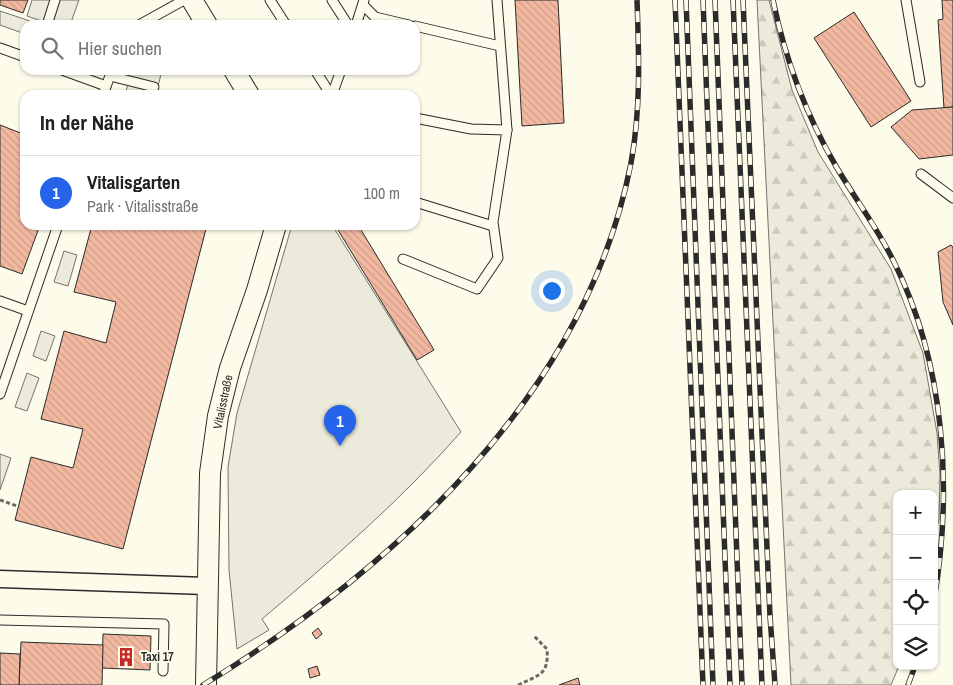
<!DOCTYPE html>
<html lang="de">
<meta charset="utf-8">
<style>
body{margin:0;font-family:"Archivo Narrow",sans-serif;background:#f6f6f6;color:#202124}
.controls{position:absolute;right:15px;bottom:15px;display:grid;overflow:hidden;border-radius:10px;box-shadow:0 1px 4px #0004}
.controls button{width:45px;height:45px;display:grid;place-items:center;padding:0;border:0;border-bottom:1px solid #e0e0e0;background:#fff;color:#202124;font:25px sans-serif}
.you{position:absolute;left:551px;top:290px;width:18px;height:18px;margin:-12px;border:4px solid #fff;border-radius:50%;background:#1a73e8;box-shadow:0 0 0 8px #1a73e833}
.badge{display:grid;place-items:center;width:32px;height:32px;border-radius:50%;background:#2563eb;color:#fff;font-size:16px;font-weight:700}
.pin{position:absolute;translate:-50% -41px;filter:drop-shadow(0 1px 2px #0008)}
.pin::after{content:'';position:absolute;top:26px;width:18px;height:15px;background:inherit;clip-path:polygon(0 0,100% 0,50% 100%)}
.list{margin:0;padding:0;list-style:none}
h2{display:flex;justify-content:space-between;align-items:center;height:65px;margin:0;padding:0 20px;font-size:21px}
h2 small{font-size:16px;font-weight:400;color:#757577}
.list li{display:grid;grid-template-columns:32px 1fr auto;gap:15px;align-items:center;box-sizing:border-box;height:75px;padding:0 20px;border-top:1px solid #e0e0e0}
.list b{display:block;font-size:19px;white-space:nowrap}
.list p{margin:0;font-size:16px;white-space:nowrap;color:#757577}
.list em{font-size:16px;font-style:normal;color:#757577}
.icon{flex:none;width:28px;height:28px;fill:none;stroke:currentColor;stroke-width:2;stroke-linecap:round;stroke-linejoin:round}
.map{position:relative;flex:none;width:953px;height:685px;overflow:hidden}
.search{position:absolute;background:#fff;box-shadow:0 1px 4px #0004;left:20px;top:20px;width:400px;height:55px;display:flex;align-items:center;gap:12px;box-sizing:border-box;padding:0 18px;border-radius:15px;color:#757577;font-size:19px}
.panel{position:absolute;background:#fff;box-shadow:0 1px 4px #0004;left:20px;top:90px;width:400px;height:140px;border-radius:15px}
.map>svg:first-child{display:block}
.forest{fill:url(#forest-firs);stroke:#74746e}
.green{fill:#ecebdb;stroke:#74746e}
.parking{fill:#eceadb;stroke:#74746e}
.building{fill:url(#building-back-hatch);stroke:#2b2b2b}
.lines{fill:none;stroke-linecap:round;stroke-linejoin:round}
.service-casing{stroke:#2b2b2b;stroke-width:11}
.minor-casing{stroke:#2b2b2b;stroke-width:19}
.tertiary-casing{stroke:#2b2b2b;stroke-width:22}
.path{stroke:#6a6964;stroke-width:3;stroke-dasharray:4 2.5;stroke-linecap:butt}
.service{stroke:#fdfbea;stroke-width:9}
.minor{stroke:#fdfbea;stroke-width:16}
.tertiary{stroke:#fdfbea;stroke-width:20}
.rail-casing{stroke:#2b2b2b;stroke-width:5.5}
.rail{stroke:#fdfbea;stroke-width:4;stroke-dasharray:11;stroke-linecap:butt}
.labels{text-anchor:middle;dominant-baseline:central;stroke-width:4;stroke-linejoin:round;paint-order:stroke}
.street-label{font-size:12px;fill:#2b2b2b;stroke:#fdfbea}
.poi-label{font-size:12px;font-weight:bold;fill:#2b2b2b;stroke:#fdfbea;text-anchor:start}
</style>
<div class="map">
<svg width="953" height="685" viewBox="0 0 953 685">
<defs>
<pattern id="forest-firs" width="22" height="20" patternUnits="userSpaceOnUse" patternTransform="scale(1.25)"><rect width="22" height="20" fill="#ecebdb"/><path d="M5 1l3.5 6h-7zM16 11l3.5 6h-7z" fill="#cbcabc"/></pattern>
<pattern id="building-back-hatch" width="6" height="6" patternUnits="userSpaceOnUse" patternTransform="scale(1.25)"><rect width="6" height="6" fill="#f2b8a0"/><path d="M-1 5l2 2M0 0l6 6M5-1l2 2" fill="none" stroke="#d09e8a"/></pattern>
</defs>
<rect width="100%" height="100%" fill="#fdfbea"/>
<polygon class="forest" points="757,0 769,0 792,90 818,152 891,269 923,353 937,433 940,475 939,519 934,541 934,494 897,494 897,666 899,666 891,685 791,685"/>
<path class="green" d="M 292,225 L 332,225 L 461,432 C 401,500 332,560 262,619 L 269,630 L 237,649 L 229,570 L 228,467 L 237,413 Z"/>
<g class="parking">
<polygon points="32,0 79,0 70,25 53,25 27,16"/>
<polygon points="0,11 30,21 28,25 25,25 25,34 0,25"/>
<polygon points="141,70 162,70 156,95 125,95 131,72 140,75"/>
<polygon points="64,251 77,255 68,286 54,282"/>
<polygon points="41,331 55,336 46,361 33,356"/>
<polygon points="27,373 39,378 27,411 15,407"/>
<polygon points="0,454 11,458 0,490"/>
</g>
<g class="building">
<polygon points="0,0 28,0 23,13 0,5"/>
<polygon points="515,0 558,0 564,123 522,126"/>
<polygon points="942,0 953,0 953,107 944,108 938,20 943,19"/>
<polygon points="854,12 911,101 871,127 814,38"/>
<polygon points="953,107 953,155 919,159 891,127 912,110"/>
<polygon points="0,125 23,134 25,129 25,225 40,225 22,274 0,266"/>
<polygon points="92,225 207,225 123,549 15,520 31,457 73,468 83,429 41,419 64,331 106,343 116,302 74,292"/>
<polygon points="335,225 358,225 434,350 417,360"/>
<polygon points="951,245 953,247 953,325 943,302 938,252"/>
<polygon points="318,628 322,634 316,639 312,633"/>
<polygon points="103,634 151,636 150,670 102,668"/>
<polygon points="21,642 103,645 102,685 19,685"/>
<polygon points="0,653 20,654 19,685 0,685"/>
<polygon points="317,666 320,675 310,678 308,669"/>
<polygon points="578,678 580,685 559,685"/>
</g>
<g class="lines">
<g class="service-casing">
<g id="service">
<polyline points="270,0 286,25"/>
<polyline points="332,0 348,25"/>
<polyline points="497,0 507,130"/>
<polyline points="906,0 920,82"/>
<polyline points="363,5 375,17 409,25"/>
<polyline points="47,25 55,0"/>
<polyline points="139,25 184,0"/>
<polyline points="356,25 364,0"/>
<polyline points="415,26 500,46"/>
<polyline points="0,48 25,57"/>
<polyline points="62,70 106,86"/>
<polyline points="315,70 331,95"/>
<polyline points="110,76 154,87"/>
<polyline points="103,95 112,70"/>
<polyline points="332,95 341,70"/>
<polyline points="921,174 953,198"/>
<polyline points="415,202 493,226"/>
<polyline points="403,259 477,289 498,258 493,222 507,130 471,129 415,118"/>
<polyline points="0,301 28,311"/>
<polyline points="0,394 58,225"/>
<polyline points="0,620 164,624 163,671"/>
</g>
</g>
<g class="minor-casing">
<polyline id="minor" points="0,579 206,586"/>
</g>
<g class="tertiary-casing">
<g id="tertiary">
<polyline points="192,0 207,25"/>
<polyline points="234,70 249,95"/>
<polyline points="206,685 210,473 218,416 230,368 257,290 276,225"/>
</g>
</g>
<g class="path">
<polyline points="0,500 17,506"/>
<path d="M 518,685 C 539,675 549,675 547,649 L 534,636"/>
</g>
<use href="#service" class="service"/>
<use href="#minor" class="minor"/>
<use href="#tertiary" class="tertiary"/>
<g class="rail-casing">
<g id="rail">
<polyline points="675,0 703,685"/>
<polyline points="686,0 713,685"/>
<polyline points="703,0 730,685"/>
<polyline points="715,0 742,685"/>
<polyline points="733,0 762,685"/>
<polyline points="743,0 770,616 775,685"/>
<path d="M 773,0 C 785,59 807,117 837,168 C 856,200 878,229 894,262 C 945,364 953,489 934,600"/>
<path d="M 203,685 C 395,568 586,394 631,163 C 641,109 639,55 637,0"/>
<polyline points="908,685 915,666"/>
</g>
</g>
<use href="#rail" class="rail"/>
</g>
<defs>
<g id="building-bare" transform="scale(1.5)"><path d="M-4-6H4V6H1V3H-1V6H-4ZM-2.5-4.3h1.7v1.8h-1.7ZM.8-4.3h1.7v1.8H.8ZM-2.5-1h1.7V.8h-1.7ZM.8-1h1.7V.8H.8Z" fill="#c62828" stroke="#fdfbea" stroke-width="2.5" paint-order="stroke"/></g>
</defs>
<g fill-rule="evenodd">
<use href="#building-bare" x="126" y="657"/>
</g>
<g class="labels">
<g class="street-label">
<text transform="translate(223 402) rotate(-78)">Vitalisstraße</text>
</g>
<g class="poi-label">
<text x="141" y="657">Taxi 17</text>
</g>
</g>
</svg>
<div class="controls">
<button>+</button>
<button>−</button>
<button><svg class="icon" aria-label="locate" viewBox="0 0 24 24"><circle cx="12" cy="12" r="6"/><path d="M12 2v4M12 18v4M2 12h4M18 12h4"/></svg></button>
<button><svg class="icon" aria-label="layers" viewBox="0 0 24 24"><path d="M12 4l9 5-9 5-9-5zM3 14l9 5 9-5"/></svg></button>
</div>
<div class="you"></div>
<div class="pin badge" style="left:340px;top:446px">1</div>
<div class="search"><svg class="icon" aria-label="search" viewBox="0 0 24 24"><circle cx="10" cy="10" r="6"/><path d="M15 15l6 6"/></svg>Hier suchen</div>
<section class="panel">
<h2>In der Nähe<small></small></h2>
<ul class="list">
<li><span class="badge">1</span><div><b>Vitalisgarten</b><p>Park · Vitalisstraße</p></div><em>100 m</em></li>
</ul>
</section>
</div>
